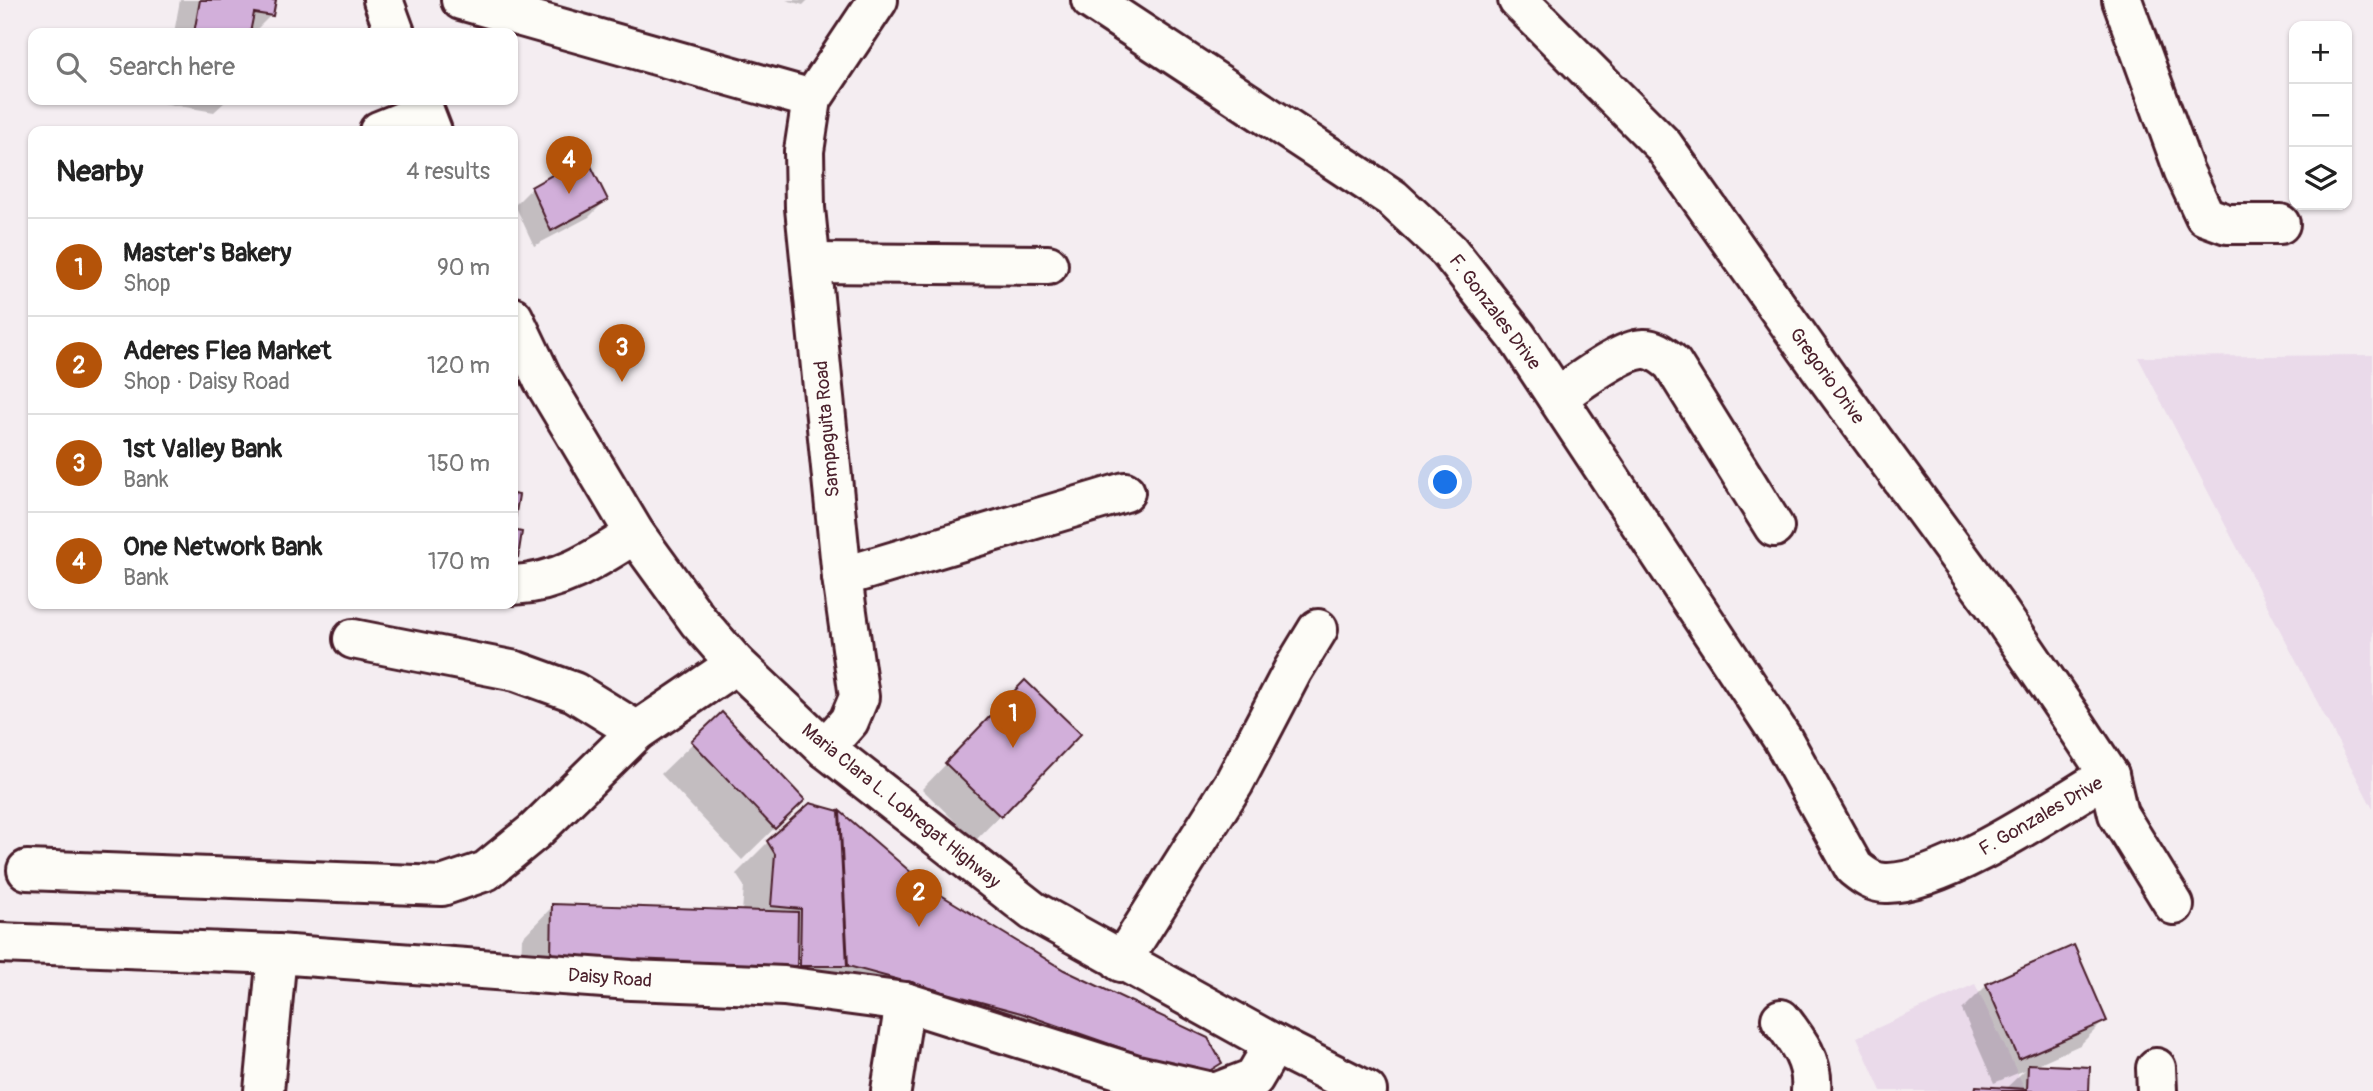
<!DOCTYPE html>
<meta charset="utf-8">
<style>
body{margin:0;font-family:Pangolin,sans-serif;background:#f6f6f6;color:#222}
.controls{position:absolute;right:21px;top:21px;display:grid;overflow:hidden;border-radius:14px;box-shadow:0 2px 5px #0004}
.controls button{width:63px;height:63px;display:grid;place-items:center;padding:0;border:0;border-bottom:2px solid #e0e0e0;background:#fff;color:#222;font:35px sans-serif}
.you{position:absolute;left:1446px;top:483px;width:24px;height:24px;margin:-18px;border:5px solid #fff;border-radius:50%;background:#1a73e8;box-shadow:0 0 0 10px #1a73e833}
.badge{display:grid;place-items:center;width:46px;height:46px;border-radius:50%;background:#b45309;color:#fff;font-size:23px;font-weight:700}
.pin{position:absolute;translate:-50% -58px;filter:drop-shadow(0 2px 4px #0008)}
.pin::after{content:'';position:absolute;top:37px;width:24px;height:21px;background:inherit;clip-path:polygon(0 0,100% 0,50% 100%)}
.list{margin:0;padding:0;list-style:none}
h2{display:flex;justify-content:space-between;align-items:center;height:91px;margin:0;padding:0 28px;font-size:30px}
h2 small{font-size:23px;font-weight:400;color:#767676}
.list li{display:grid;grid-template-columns:46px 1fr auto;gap:21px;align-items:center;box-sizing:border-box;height:98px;padding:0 28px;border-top:2px solid #e0e0e0}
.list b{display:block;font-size:26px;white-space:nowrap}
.list p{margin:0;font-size:23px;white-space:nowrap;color:#767676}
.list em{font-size:23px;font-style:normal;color:#767676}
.icon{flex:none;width:38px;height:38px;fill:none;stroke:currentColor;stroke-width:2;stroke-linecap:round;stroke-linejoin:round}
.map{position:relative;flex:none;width:2373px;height:1091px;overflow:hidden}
.search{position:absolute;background:#fff;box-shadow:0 2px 5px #0004;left:28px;top:28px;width:490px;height:77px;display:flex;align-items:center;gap:18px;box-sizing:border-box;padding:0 24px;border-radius:14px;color:#767676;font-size:26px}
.panel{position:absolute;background:#fff;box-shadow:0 2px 5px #0004;left:28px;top:126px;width:490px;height:483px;border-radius:14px}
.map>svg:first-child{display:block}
.built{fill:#eadaea}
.shadow{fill:#0003;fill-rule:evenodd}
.building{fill:#d2afda;stroke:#4a1f2b;stroke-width:2}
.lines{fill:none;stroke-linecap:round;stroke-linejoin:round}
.minor-casing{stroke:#4a1f2b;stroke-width:44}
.highway-casing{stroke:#4a1f2b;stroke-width:44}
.minor{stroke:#fdfcf7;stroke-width:38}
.highway{stroke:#fdfcf7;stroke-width:38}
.labels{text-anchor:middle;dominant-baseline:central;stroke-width:6;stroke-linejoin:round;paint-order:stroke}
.street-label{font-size:19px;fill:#4a1f2b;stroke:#fdfcf7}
</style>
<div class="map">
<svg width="2373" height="1091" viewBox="0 0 2373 1091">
<rect width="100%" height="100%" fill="#f4edf1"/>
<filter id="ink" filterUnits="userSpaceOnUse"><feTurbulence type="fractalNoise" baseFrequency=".0143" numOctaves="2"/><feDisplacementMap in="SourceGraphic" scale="14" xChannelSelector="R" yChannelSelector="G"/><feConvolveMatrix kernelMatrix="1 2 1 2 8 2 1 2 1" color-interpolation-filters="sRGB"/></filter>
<g filter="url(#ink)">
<g class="built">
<polygon points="2373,355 2373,809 2138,357"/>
<polygon points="1975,984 2026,1091 1881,1091 1857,1037"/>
</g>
<g class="shadow">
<polygon points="180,0 274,0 271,15 253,33 174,33"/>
<polygon points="786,0 808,0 803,5"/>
<polygon points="163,100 227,100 214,112 162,103"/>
<polygon points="532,188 606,200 589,217 534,246 515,205"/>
<polygon points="1001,707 1079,734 975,841 922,789"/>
<polygon points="722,715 803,800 742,860 661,774"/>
<path d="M 840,814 L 927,889 L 1220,1062 L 1192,1083 L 840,974 L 840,970 L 814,997 L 520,989 L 522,938 L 553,906 L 742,912 L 744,886 L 736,874 L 768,842 ZM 542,956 L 767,963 L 767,967 L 542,959 Z"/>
<polygon points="1987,985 2105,1020 2080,1045 2033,1066 2088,1091 1973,1091 1976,1087 2005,1089 2025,1070 1994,1083 1962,1010"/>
</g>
<g class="building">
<polygon points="200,0 276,0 273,16 254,13 250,33 194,33"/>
<polygon points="586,156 608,200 551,231 531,187"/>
<polygon points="513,494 519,495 513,530 522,532 518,557 513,556"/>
<polygon points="1025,680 1081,734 1001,817 945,763"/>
<polygon points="722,712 805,800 775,829 691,741"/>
<polygon points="810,803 839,811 847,966 800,966 801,909 771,906 775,854 767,841"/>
<polygon points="840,811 928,887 1064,970 1208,1038 1222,1063 1201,1076 1021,1013 848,966"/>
<polygon points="552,904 798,912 797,966 551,958"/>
<polygon points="2074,945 2107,1021 2019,1059 1986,984"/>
<polygon points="2028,1064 2090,1067 2089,1091 2027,1091"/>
<polygon points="1976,1086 2026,1089 2025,1091 1975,1091"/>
</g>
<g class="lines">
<g class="minor-casing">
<g id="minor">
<polyline points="461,0 812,99"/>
<path d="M 1091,0 L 1392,198 L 1449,251 L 1517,337 L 1782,738 L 1854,868 C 1864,876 1874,884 1888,883 C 1946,882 2057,806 2109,775"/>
<polyline points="1518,0 1663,145 1829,380 1995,606 2070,716 2109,775 2118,814 2174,905"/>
<polyline points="2122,0 2184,171 2205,216 2227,224 2280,224"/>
<polyline points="379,131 424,113"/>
<polyline points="811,263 1048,265"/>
<path d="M 1557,397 C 1577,384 1620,350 1643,349 C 1655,348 1663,356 1672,363 L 1774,527"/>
<polyline points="842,577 1125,492"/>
<path d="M 513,585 C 560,583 596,559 635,534"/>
<polyline points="353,639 516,671 574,692 637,731"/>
<polyline points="825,748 849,721 859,697 842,577 805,208 804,151 812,99 878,0"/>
<polyline points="27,870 442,886 486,871 535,831 637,731 736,664"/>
<polyline points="0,943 277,954 631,980 784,986 905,1002 1137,1075 1207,1091"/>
<polyline points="1121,962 1234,783 1293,670 1318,629"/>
<path d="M 1781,1019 C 1798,1041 1814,1062 1811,1091"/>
<polyline points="2156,1068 2157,1091"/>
<polyline points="264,1091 277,954"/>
<polyline points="891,1091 905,1002"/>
<polyline points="1220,1091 1254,1078 1274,1044"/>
</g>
</g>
<g class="highway-casing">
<g id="highway">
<polyline points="383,0 395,33"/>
<polyline points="420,100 432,131"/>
<polyline points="513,317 543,380 635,534 699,622 736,664 825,748 1033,911 1274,1044 1367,1091"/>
</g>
</g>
<use href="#minor" class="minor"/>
<use href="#highway" class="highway"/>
</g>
</g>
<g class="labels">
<g class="street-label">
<text transform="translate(1495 312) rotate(53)">F. Gonzales Drive</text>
<text transform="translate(1827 376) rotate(54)">Gregorio Drive</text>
<text transform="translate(827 429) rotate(-95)">Sampaguita Road</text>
<text transform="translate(901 806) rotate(39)">Maria Clara L. Lobregat Highway</text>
<text transform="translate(2041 816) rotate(-30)">F. Gonzales Drive</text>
<text transform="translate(610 978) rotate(4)">Daisy Road</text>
</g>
</g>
</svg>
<div class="controls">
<button>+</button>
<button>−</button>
<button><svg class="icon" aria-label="layers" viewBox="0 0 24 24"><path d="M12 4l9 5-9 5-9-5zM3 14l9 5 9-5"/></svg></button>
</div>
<div class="you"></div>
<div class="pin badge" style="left:1013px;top:748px">1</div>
<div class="pin badge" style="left:919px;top:927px">2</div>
<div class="pin badge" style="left:622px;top:382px">3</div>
<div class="pin badge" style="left:569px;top:194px">4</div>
<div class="search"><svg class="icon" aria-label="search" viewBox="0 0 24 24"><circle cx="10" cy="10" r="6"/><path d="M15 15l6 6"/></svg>Search here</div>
<section class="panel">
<h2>Nearby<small>4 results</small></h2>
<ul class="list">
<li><span class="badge">1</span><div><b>Master's Bakery</b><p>Shop</p></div><em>90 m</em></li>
<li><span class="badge">2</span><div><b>Aderes Flea Market</b><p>Shop · Daisy Road</p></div><em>120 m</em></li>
<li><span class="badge">3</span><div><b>1st Valley Bank</b><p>Bank</p></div><em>150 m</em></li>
<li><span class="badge">4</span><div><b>One Network Bank</b><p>Bank</p></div><em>170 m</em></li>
</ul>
</section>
</div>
